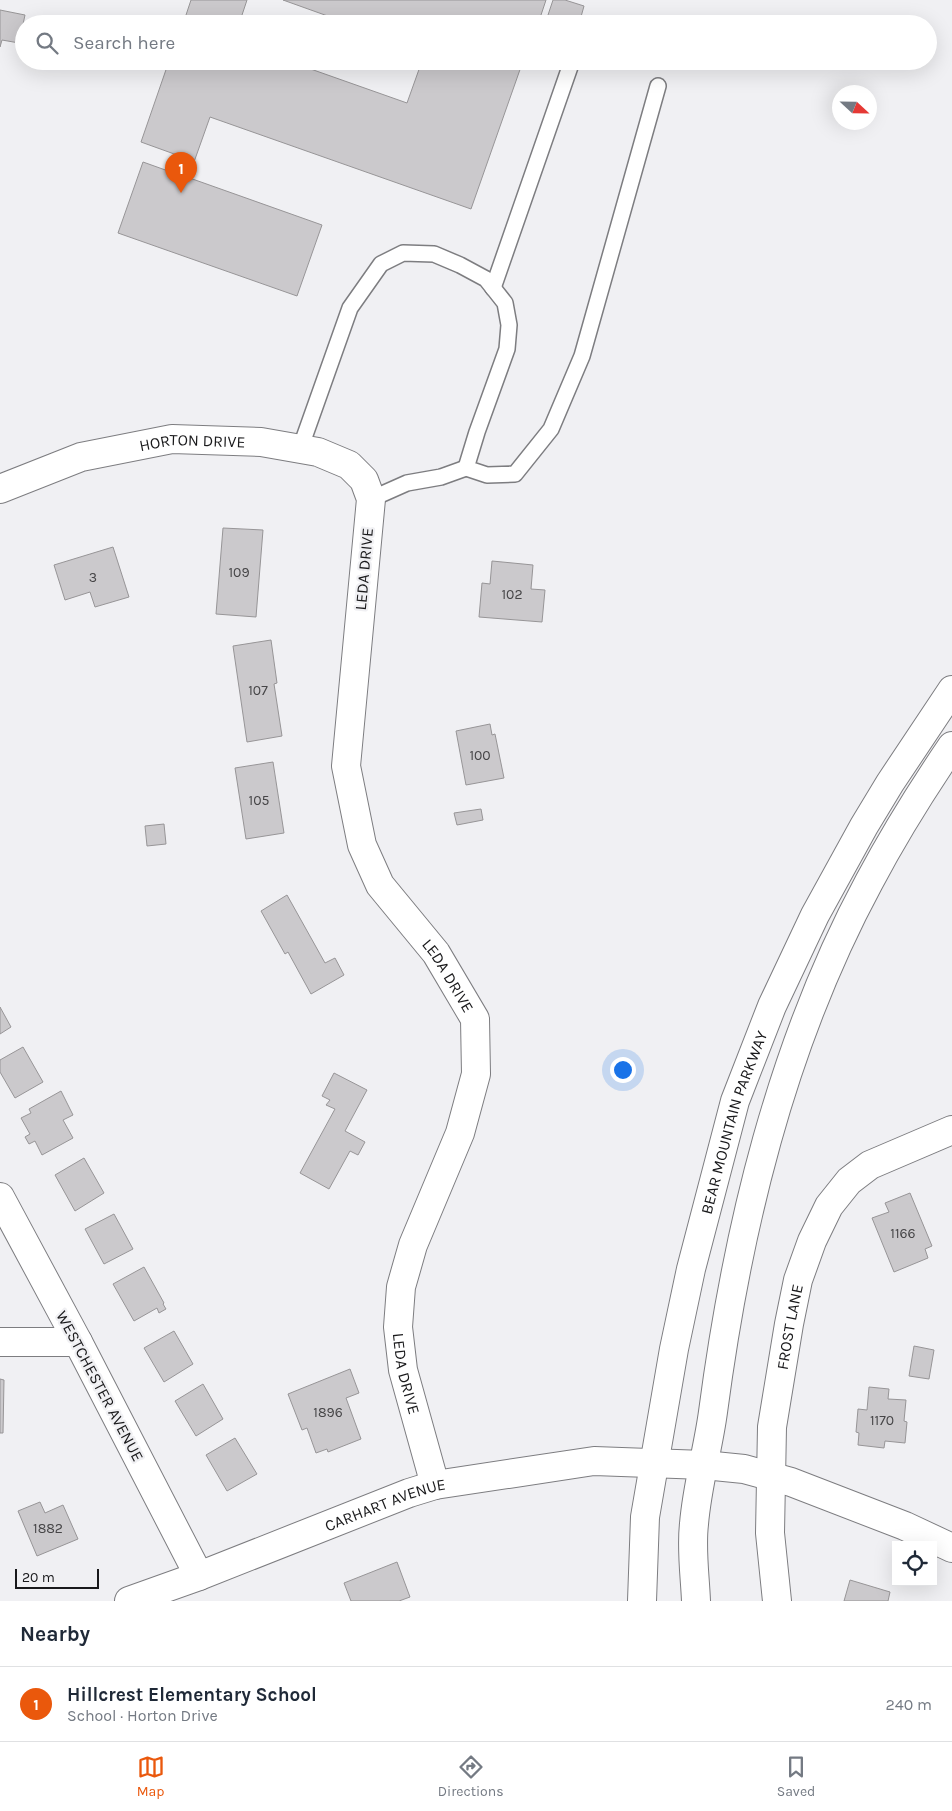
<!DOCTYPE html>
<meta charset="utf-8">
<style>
body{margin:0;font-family:Karla,sans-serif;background:#f6f6f7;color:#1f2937}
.controls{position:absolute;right:15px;bottom:15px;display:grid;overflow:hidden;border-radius:0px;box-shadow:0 5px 20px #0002}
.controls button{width:45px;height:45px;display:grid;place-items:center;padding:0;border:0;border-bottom:1px solid #e0e1e3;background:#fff;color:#1f2937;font:25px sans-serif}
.compass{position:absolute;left:832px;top:85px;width:45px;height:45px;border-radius:50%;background:#fff;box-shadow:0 5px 20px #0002;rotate:112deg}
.scale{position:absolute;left:15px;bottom:12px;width:84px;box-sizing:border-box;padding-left:5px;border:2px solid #19191b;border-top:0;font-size:14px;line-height:18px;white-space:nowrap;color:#19191b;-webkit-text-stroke:4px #f0f0f3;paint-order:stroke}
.you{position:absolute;left:622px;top:1069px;width:18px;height:18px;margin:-12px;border:4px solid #fff;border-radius:50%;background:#1a73e8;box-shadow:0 0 0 8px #1a73e833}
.badge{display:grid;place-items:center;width:32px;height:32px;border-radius:50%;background:#ea580c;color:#fff;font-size:16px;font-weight:700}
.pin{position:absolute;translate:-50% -41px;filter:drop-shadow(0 1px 2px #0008)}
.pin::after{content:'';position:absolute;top:26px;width:18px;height:15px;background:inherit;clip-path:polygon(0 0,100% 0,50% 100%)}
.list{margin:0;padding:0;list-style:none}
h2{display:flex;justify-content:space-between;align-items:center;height:65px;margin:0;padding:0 20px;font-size:21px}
h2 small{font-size:16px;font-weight:400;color:#747a83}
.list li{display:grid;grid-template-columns:32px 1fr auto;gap:15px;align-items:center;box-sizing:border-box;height:75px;padding:0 20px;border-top:1px solid #e0e1e3}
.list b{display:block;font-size:19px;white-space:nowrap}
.list p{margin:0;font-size:16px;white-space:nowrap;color:#747a83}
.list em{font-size:16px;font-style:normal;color:#747a83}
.icon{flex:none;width:28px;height:28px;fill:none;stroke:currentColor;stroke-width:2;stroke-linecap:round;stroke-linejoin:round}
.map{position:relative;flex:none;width:952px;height:1601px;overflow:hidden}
.search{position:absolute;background:#fff;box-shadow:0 5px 20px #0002;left:15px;right:15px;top:15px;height:55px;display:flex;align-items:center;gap:12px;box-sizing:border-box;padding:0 18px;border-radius:28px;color:#747a83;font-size:19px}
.sheet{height:140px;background:#fff}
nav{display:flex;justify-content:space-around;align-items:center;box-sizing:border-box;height:70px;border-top:1px solid #e0e1e3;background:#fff;font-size:14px;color:#747a83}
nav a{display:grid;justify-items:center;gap:2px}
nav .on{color:#ea580c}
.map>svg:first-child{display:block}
.building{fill:#cbc9cc;stroke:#979597}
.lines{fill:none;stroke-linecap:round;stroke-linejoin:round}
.service-casing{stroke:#7d7d80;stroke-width:18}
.minor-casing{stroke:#7d7d80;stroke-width:30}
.tertiary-casing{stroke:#7d7d80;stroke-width:30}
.trunk-casing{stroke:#7d7d80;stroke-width:30}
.service{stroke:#fff;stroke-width:15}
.minor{stroke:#fff;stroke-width:28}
.tertiary{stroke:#fff;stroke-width:28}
.trunk{stroke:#fff;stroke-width:28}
.labels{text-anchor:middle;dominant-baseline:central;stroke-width:4.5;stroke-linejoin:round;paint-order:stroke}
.number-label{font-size:14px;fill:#464547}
.street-label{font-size:16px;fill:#19191b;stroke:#f0f0f3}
</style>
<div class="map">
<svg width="952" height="1601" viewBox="0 0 952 1601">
<rect width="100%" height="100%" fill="#f0f0f3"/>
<g class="building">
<polygon points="191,0 247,0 239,24 183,24"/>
<polygon points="283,0 546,0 538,24 350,24"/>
<polygon points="553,0 565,0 584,6 579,24 545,24"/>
<polygon points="0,10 25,15 19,43 2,40 0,47"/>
<polygon points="169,61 288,61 407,103 422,61 523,61 471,209 210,117 194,162 190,160 184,176 322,225 297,296 118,233 143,162 171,172 177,155 141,142"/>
<polygon points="223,528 263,530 256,617 216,614"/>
<polygon points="113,547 129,597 95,607 90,592 65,600 54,565"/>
<polygon points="492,561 533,565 531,589 545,590 542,622 479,617 482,583 490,584"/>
<polygon points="271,640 277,683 274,684 282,736 247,742 233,646"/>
<polygon points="490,724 492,735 495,734 504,778 466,785 456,731"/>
<polygon points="273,762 284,833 246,839 235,768"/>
<polygon points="481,809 483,820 457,825 454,813"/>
<polygon points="164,824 166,844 147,846 145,826"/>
<polygon points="287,895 325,963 335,958 344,975 311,994 288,952 285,954 261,911"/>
<polygon points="0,1007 11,1027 0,1034"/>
<polygon points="23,1047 43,1082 15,1098 0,1072 0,1060"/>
<polygon points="334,1073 367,1090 345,1131 365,1142 358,1155 350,1151 329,1189 300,1173 335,1109 326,1105 330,1100 322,1096"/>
<polygon points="61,1091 73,1115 63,1120 73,1138 42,1155 35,1141 29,1144 25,1137 30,1134 21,1118 31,1113 29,1109"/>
<polygon points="84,1158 104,1193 75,1211 55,1175"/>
<polygon points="910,1193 932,1246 925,1249 928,1258 894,1272 872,1218 889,1212 885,1203"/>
<polygon points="114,1214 133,1249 104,1264 85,1229"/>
<polygon points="144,1267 164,1303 163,1304 166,1309 159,1313 157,1308 134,1321 113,1284"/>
<polygon points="174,1331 193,1364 164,1382 144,1348"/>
<polygon points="914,1346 934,1350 929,1379 909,1376"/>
<polygon points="350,1369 359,1393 346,1398 361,1439 328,1452 327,1449 316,1453 307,1428 302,1430 288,1394"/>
<polygon points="0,1379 4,1380 3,1433 0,1433"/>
<polygon points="203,1384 223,1419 196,1436 175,1401"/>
<polygon points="869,1387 889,1389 888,1399 906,1400 904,1421 907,1422 905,1443 885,1441 884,1448 858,1445 859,1433 856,1432 858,1409 867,1410"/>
<polygon points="235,1438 257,1474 227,1491 206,1455"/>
<polygon points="40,1502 45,1513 63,1505 78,1539 37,1556 18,1511"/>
<polygon points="397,1562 410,1597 399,1601 351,1601 344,1583"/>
<polygon points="850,1580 890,1592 888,1601 844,1601"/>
</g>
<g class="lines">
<g class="service-casing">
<g id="service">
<polyline points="493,288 572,61"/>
<polyline points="300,449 350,308 381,264 403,253 434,254 460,265 486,279 505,303 509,325 507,349 477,432 466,468 487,475 515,474 551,429 582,356 658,86"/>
<polyline points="371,499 407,483 441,477 466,468"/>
</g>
</g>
<g class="minor-casing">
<g id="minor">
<path id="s1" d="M 0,489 L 81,457 L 172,439 L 261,442 L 318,452 L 349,465 L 364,480 L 371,499 L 346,766 L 362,845 L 380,885 L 436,953 L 475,1019 L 476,1074 L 460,1133 L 413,1245 L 401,1287 L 398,1327 L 403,1370 L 435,1485"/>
<polyline points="0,1197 78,1342"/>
<polyline points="704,1465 744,1469 791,1482 905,1526 952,1548"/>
<polyline points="129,1601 199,1576"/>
<path id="s2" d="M 777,1601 L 770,1533 L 772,1427 L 789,1324 L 798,1280 L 812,1241 L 829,1206 L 849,1181 L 870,1165 L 952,1130"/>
</g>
</g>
<g class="tertiary-casing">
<g id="tertiary">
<path id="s3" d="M 0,1342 L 78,1342 L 199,1576 L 409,1493 L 435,1485 L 594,1461 L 704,1465"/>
</g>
</g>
<g class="trunk-casing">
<g id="trunk">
<path id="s4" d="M 642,1601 L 645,1517 L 674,1349 L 691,1269 L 735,1101 L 772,1006 L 815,915 L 864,826 L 890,783 L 952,690"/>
<path d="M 696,1601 C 695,1576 691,1549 694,1524 C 697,1486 708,1449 713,1412 C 737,1230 781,1045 869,882 C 894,835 922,790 952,746"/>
</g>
</g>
<use href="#service" class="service"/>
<use href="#minor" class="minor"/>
<use href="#tertiary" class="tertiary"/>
<use href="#trunk" class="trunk"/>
</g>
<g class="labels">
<g class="number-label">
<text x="239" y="572">109</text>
<text x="93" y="577">3</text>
<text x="512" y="594">102</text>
<text x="258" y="690">107</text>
<text x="480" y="755">100</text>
<text x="259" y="800">105</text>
<text x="903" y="1233">1166</text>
<text x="328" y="1412">1896</text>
<text x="882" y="1420">1170</text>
<text x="48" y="1528">1882</text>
</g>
<g class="street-label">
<text stroke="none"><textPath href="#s1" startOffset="200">HORTON DRIVE</textPath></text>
<text transform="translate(364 569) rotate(-85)">LEDA DRIVE</text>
<text stroke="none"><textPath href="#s1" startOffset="908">LEDA DRIVE</textPath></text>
<text stroke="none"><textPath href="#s4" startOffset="489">BEAR MOUNTAIN PARKWAY</textPath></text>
<text stroke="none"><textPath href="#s2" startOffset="276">FROST LANE</textPath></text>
<text stroke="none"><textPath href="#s1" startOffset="1328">LEDA DRIVE</textPath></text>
<text transform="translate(100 1386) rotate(62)">WESTCHESTER AVENUE</text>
<text stroke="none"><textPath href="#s3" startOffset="541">CARHART AVENUE</textPath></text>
</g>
</g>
</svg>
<div class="controls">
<button><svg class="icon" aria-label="locate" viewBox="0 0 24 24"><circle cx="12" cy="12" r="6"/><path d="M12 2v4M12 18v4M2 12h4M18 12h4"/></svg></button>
</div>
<svg class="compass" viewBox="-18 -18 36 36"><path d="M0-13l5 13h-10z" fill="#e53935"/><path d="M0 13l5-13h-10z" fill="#747a83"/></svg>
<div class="scale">20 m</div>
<div class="you"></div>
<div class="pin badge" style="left:181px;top:193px">1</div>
<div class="search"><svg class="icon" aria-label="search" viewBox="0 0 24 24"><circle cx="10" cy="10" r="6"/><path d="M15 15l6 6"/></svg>Search here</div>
</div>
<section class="sheet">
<h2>Nearby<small></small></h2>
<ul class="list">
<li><span class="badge">1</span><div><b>Hillcrest Elementary School</b><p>School · Horton Drive</p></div><em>240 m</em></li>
</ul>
</section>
<nav>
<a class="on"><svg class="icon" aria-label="map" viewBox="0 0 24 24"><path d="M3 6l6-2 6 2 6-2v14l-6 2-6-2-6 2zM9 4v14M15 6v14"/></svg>Map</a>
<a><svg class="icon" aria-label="directions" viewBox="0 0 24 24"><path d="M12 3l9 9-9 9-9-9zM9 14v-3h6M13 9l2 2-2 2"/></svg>Directions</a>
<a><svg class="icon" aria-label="saved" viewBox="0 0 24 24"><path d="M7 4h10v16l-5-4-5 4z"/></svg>Saved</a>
</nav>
